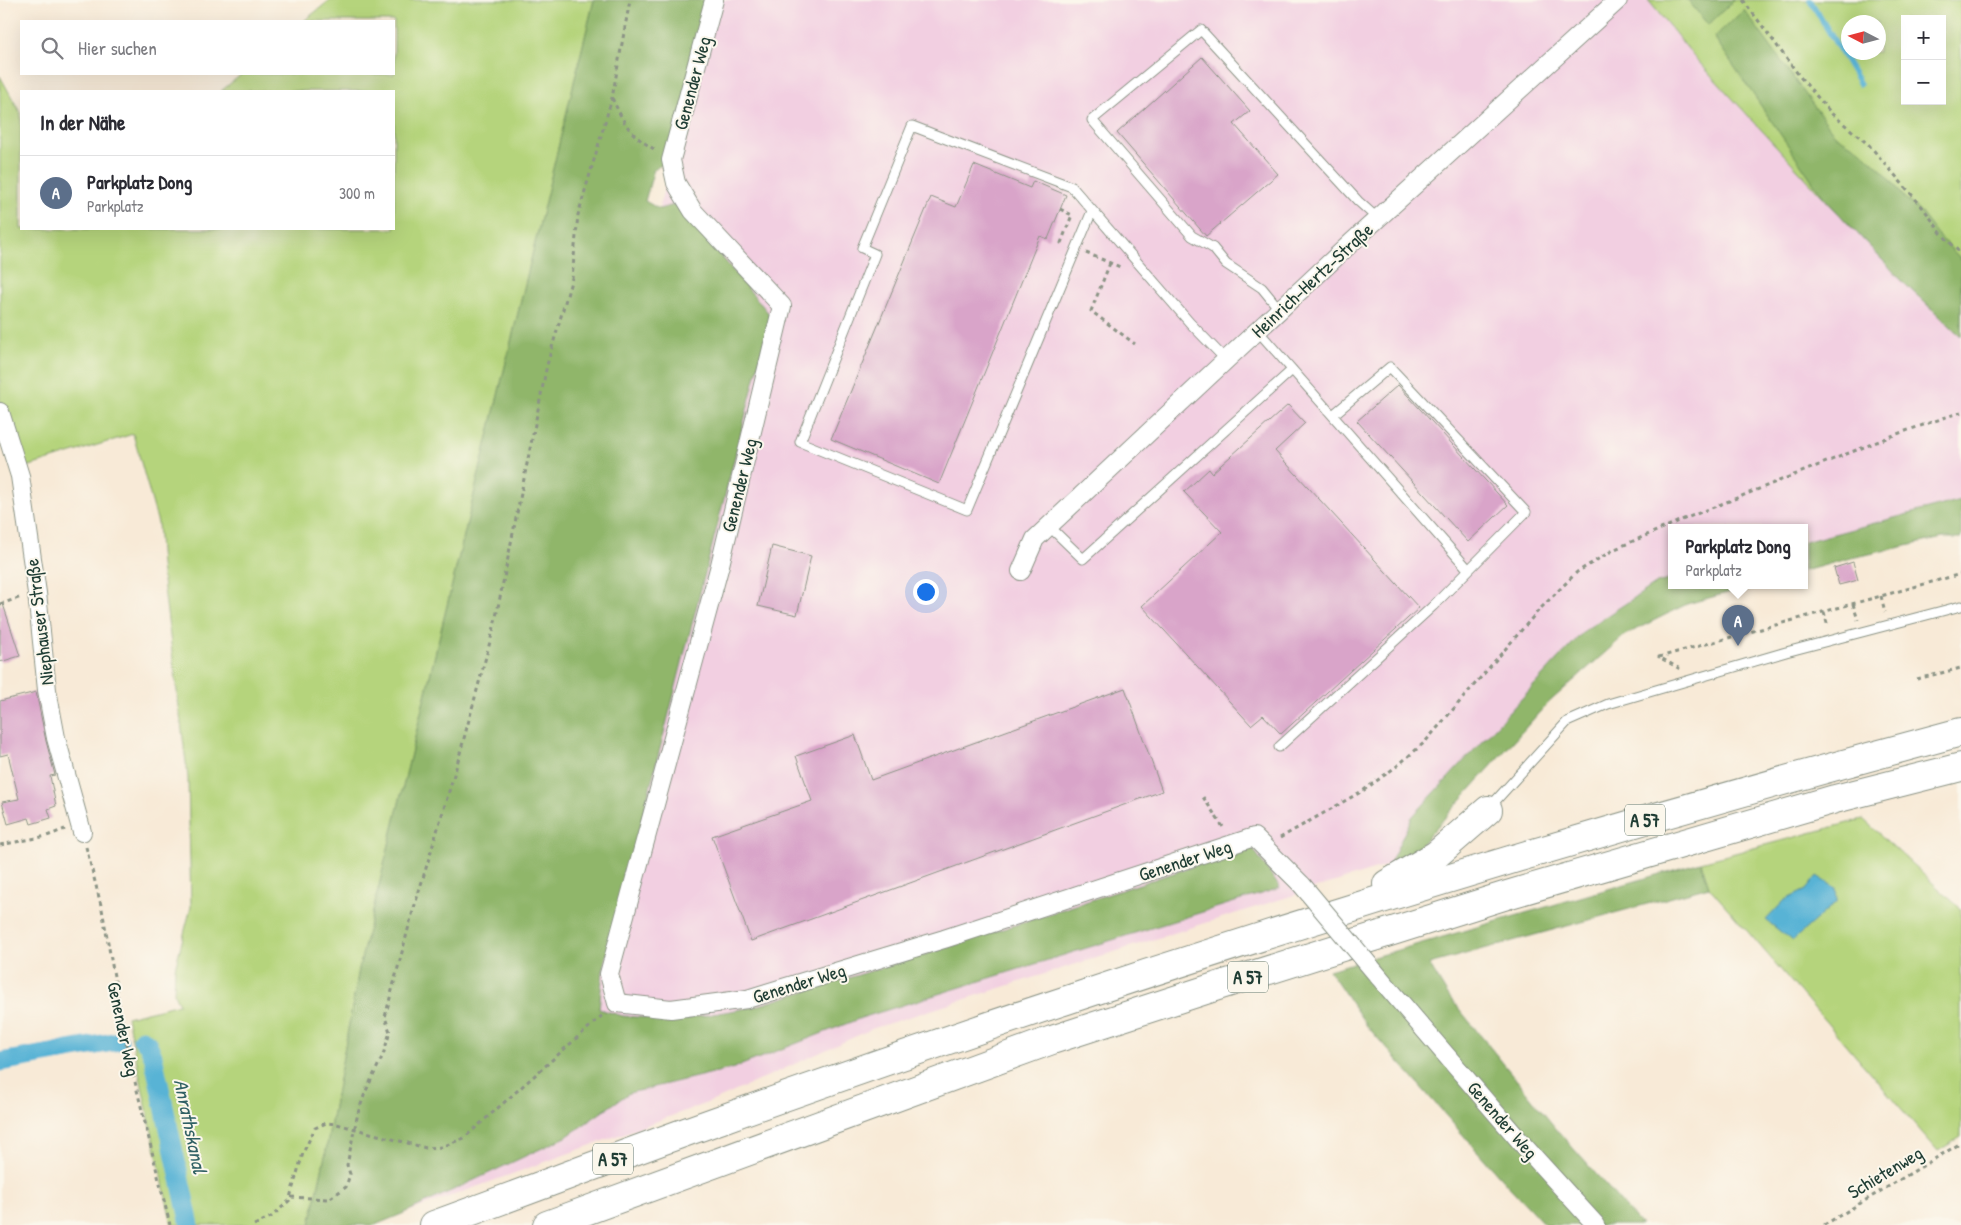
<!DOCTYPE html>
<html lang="de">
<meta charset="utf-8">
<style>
body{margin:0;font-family:"Patrick Hand",sans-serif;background:#f7f7f7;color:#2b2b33}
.controls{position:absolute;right:15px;top:15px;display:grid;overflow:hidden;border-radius:0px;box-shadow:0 5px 20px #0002}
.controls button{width:45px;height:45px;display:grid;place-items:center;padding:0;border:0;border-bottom:1px solid #e1e1e2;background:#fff;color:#2b2b33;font:25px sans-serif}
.compass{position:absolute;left:1841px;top:15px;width:45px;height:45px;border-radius:50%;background:#fff;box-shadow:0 5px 20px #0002;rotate:276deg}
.you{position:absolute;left:925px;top:591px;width:18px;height:18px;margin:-12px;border:4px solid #fff;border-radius:50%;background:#1a73e8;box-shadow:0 0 0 8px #1a73e833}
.badge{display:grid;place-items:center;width:32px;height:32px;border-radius:50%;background:#ea580c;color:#fff;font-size:16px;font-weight:700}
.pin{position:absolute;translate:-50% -41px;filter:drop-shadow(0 1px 2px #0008)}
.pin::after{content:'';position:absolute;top:26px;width:18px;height:15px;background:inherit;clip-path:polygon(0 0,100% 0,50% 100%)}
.popup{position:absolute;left:1668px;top:524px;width:140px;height:65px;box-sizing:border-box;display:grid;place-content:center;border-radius:0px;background:#fff;filter:drop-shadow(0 1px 4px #0005);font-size:16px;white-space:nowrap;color:#7c7c81}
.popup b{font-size:19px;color:#2b2b33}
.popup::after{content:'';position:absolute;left:50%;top:100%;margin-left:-10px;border:10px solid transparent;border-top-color:#fff}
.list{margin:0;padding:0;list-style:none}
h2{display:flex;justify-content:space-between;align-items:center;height:65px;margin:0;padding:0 20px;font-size:21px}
h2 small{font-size:16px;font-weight:400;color:#7c7c81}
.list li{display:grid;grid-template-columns:32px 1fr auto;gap:15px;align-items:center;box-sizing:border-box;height:75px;padding:0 20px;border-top:1px solid #e1e1e2}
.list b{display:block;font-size:19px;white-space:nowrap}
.list p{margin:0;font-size:16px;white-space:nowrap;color:#7c7c81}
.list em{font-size:16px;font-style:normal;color:#7c7c81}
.icon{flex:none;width:28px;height:28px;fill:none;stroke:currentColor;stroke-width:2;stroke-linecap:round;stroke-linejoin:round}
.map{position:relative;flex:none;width:1961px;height:1225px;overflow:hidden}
.search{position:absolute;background:#fff;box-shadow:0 5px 20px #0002;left:20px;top:20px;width:375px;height:55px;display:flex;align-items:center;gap:12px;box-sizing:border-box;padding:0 18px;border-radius:0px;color:#7c7c81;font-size:19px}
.panel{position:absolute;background:#fff;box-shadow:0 5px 20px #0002;left:20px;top:90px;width:375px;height:140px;border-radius:0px}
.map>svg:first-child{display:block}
.built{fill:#f2cfe1}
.green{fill:#b5d47b;stroke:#6a8858;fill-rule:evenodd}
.forest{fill:#90b66b;stroke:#587a50}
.water{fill:#58b3d5;stroke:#3c7884}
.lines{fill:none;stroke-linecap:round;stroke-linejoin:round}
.stream{stroke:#58b3d5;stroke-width:5.5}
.canal{stroke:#58b3d5;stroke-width:19}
.building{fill:#d9a4c9}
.lane-casing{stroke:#8c9486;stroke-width:11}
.street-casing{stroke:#8c9486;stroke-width:20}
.highway-casing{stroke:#8c9486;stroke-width:30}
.path{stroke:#8c9486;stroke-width:3;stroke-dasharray:4 4;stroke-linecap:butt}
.lane{stroke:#fff;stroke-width:9}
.street{stroke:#fff;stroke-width:18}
.highway{stroke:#fff;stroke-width:28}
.street-bridge-casing{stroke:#8c9486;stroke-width:20;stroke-linecap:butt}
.path-bridge{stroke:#8c9486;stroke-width:3;stroke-dasharray:4 4;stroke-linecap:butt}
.street-bridge{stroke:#fff;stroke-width:18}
.labels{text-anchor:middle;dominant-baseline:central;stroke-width:4;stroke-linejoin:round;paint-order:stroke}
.shield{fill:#fbf7ec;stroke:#61756b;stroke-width:1}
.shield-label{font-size:18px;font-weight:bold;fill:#1f3d34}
.street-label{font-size:19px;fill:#1f3d34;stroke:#fbf7ec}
.water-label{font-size:20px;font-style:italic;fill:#306064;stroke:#fbf7ec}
</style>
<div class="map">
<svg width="1961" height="1225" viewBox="0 0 1961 1225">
<rect width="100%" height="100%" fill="#fbf7ec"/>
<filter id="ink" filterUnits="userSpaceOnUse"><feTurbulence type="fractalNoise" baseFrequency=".02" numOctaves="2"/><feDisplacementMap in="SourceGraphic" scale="10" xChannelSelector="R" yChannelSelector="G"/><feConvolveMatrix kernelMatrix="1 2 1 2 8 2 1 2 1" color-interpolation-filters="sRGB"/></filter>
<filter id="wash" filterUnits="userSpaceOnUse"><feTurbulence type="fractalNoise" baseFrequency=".0096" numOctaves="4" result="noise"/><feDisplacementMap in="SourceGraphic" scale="20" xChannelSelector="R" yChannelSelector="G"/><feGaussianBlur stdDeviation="1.12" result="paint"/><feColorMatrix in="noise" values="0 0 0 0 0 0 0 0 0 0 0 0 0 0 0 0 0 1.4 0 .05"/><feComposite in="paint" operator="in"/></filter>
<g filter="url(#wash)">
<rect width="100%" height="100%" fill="#f8ead7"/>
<polygon class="built" points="714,0 1648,0 1697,60 1906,285 1961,336 1961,500 1804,542 1804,527 1672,527 1672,579 1657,583 1585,630 1413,817 1389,865 874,1028 718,1099 402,1214 484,920 671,160"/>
<g class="green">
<polygon points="330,0 594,0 360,964 325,1156 310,1225 172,1225 127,1017 179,1004 174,994 175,968 191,907 188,778 161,565 158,523 133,434 20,469 0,401 0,76 21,114 21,229 394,229 394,91 221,91 242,74 394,74 394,21 304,21"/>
<path d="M 1648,0 L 1961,0 L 1961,336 L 1906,285 L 1824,198 L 1697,60 ZM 1905,19 L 1942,19 L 1942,101 L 1905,101 ZM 1848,22 L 1878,22 L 1878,52 L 1848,52 Z"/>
<polygon points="1863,819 1961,909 1961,1137 1938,1151 1709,887 1701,862"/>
</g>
<g class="forest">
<polygon points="594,0 714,0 671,160 654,169 645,201 659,209 678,204 771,316 603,971 599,1009 623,1016 679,1020 753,1007 927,954 1252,847 1280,888 861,1018 734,1068 629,1093 566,1137 402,1214 375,1225 310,1225 325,1156 360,964"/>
<polygon points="1688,0 1734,0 1708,25"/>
<polygon points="1744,10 1835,135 1860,150 1887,175 1906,200 1918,209 1936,233 1961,259 1961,336 1906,285 1824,198 1714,37"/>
<polygon points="1961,500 1961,538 1943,538 1851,558 1804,571 1804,542"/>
<polygon points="1672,579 1672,585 1756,585 1687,604 1625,635 1546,705 1409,858 1389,865 1412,817 1585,630 1657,583"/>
<polygon points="1701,862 1709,887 1429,964 1447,994 1558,1131 1641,1225 1545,1225 1501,1178 1367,1026 1329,970"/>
</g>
<polygon class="water" points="1817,876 1836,888 1837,901 1792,941 1766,920 1785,900 1806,890"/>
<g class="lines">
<polyline class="stream" points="1810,0 1860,84"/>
<g class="canal">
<polyline points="142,1039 148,1044 153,1056 190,1225"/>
<polyline points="0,1062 119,1041"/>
</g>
</g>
<g id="blocks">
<g class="building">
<polygon points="1202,57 1250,111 1234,124 1278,174 1206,236 1117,133"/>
<polygon points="974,165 1030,188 1033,181 1066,195 1048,239 1040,236 939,484 831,439 931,197 956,207"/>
<polygon points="1398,385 1508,505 1468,542 1357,421"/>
<polygon points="1288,405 1305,423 1275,451 1419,608 1281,734 1263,715 1251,725 1142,606 1222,532 1184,492 1209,469 1212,473"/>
<polygon points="772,546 811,556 797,615 758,606"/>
<polygon points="1853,562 1858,580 1839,585 1834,568"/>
<polygon points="3,604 20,656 0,662 0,605"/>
<polygon points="1125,688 1162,791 751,941 712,836 812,801 796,756 855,735 871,780"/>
<polygon points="36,692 46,741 55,775 50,776 56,806 48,809 51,818 31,824 29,818 8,824 2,802 19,799 8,754 0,756 0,701"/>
</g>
</g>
</g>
<g filter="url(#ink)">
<use href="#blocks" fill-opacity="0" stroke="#8c9486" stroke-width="1"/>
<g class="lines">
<g class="lane-casing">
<g id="lane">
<polyline points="1092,211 967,510 800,442 875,254 862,248 912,126 1072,187 1190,323 1226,360"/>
<polyline points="1280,310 1262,288 1226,264 1213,248 1192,236 1092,120 1201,30 1358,201 1378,219"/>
<polyline points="1258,331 1468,569"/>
<polyline points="1049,526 1083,559 1292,370"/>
<polyline points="1279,747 1433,606 1526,512 1390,367 1333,415"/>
<polyline points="1489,808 1567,722 1608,704 1786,652 1961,606"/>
</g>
</g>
<g class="street-casing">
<g id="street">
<polyline points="714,0 671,160 676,183 693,211 782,306 720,565 609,974 617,1003 671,1009 747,999 944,939 1254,837 1302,885"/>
<polyline points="0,412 20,476 37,593 47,690 56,738 82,832"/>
<polyline points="1021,571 1035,539 1352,242 1618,0"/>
<polyline points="1379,977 1525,1147 1596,1225"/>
</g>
</g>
<g class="highway-casing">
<g id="highway">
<polyline points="1387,884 1436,855 1488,810"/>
<path d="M 434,1225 C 530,1190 626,1153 722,1119 C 1129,973 1543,844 1961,732"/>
<polyline points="547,1225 1052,1040 1221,985 1507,895 1835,799 1961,767"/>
</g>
</g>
<g class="path">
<polyline points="1743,0 1801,78 1832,114 1869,145 1924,209 1941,233 1961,254"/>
<path d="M 612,98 C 626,127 629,134 657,151"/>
<polyline points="1060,209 1072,215 1061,243 1064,244"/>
<polyline points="1086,253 1123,268"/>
<polyline points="1110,263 1091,311 1135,344"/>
<polyline points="1881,596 1885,612"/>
<polyline points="0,604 22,597"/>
<polyline points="1853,604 1858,620"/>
<polyline points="1824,612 1828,627"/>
<polyline points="1680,669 1659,657 1961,574"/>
<polyline points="1917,679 1961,668"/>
<polyline points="1203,797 1225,830"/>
<polyline points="1280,838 1364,790 1397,766 1425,742 1538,611 1577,572 1615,549 1684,519 1894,435 1961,412"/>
<polyline points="0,845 47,836 65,829"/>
<polyline points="86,847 102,909 127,1049 170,1225"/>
<polyline points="358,1113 365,1093 383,1055 390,1032 385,1017 411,918 456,768 494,627 547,365 572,278 578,215 612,98 630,0"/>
<polyline points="291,1197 329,1199 346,1187 350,1174 347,1165 353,1136"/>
<polyline points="254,1225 271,1217 289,1201 303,1153 315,1128 326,1123 337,1124 426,1148 442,1147 464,1138 605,1013"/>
<polyline points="1824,1225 1961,1143"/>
</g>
<use href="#lane" class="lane"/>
<use href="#street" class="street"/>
<use href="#highway" class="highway"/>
<g class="street-bridge-casing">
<polyline id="street-bridge" points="1302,885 1379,977"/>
</g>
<polyline class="path-bridge" points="353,1136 358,1113"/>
<use href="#street-bridge" class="street-bridge"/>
</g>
</g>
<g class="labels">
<g class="shield">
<rect x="1625" y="804.5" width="40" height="31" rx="4"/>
<rect x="1228" y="961.5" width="40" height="31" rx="4"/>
<rect x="593" y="1143.5" width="40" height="31" rx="4"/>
</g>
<g class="shield-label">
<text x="1645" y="820">A 57</text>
<text x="1248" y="977">A 57</text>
<text x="613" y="1159">A 57</text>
</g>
<g class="street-label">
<text transform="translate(692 83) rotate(-75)">Genender Weg</text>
<text transform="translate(1312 280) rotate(-43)">Heinrich-Hertz-Straße</text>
<text transform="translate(739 485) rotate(-76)">Genender Weg</text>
<text transform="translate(39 622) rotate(-97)">Niephauser Straße</text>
<text transform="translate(1185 860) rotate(-18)">Genender Weg</text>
<text transform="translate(799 983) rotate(-17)">Genender Weg</text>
<text transform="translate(124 1029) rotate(78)">Genender Weg</text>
<text transform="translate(1503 1120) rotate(49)">Genender Weg</text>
<text transform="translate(1885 1172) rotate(-31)">Schietenweg</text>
</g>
<g class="water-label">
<text transform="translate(191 1126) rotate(78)">Anrathskanal</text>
</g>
</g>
</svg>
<div class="controls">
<button>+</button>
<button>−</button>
</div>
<svg class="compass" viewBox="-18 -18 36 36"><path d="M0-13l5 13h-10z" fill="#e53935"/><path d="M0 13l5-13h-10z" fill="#7c7c81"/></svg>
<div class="you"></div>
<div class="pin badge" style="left:1738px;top:646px;background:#5c6f8a">A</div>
<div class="popup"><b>Parkplatz Dong</b>Parkplatz</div>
<div class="search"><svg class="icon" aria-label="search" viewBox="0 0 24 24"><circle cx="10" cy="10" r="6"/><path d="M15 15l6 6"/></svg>Hier suchen</div>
<section class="panel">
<h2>In der Nähe<small></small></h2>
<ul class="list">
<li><span class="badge" style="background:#5c6f8a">A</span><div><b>Parkplatz Dong</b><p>Parkplatz</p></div><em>300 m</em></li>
</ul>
</section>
</div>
